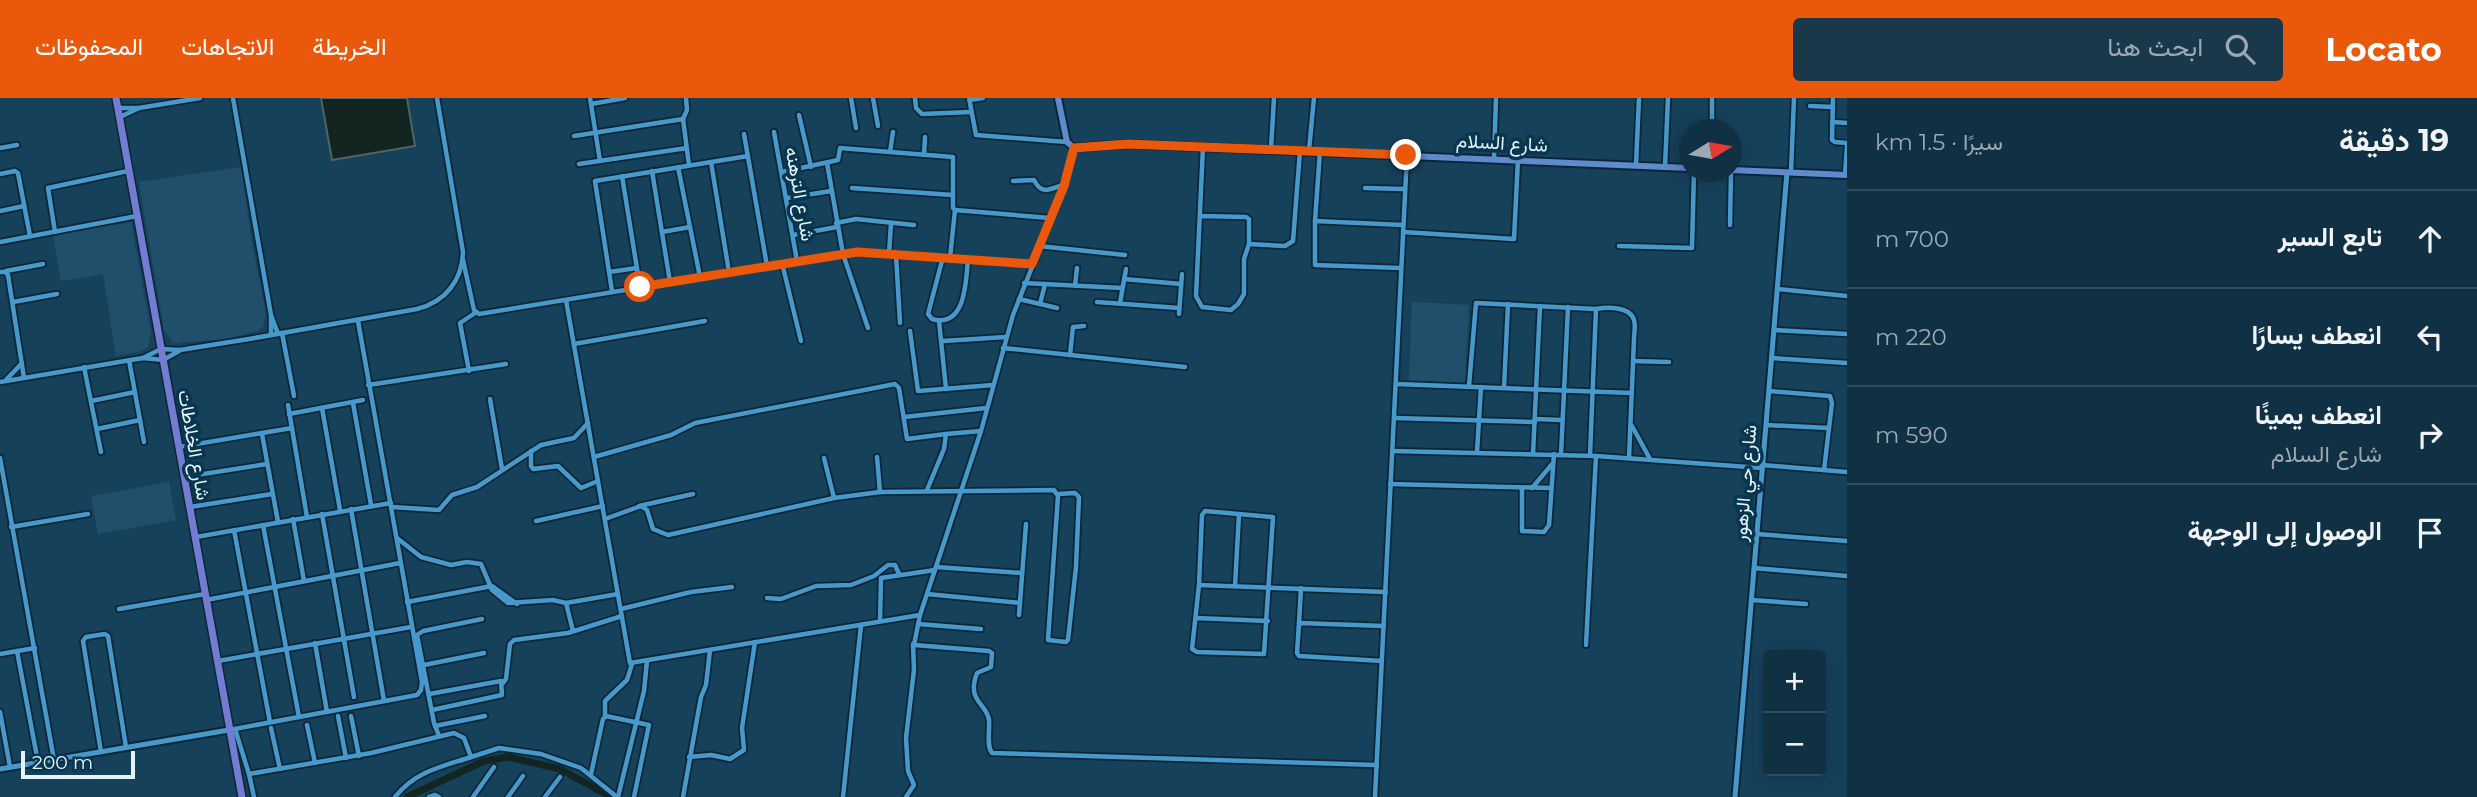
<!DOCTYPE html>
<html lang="ar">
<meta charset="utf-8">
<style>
body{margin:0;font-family:Montserrat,Vazirmatn,sans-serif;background:#19394b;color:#f1f3f6;direction:rtl}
.controls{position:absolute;right:21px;bottom:21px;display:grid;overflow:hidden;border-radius:7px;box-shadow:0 4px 18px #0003}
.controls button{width:63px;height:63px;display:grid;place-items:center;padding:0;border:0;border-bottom:2px solid #304c5d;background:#103144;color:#f1f3f6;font:35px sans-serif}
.compass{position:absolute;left:1679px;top:21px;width:63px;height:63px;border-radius:50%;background:#103144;box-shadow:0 4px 18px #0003;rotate:79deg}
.scale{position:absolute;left:21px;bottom:18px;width:114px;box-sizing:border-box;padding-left:7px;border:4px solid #e4f3fe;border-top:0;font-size:19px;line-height:24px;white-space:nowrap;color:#e4f3fe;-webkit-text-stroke:5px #08364f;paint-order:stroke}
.stop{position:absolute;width:21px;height:21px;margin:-16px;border:5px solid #ea580c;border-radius:50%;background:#fff}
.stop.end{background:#ea580c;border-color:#fff;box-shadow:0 2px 7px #0008}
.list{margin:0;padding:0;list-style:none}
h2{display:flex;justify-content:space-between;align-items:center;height:91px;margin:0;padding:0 28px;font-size:30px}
h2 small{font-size:23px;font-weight:400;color:#9ca9b2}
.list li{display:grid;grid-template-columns:46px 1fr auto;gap:21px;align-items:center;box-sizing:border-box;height:98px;padding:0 28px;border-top:2px solid #304c5d}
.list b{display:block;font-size:26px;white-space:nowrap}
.list p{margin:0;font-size:23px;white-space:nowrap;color:#9ca9b2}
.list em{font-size:23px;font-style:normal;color:#9ca9b2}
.icon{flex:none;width:38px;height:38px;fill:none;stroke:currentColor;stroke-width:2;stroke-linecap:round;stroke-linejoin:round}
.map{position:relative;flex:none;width:1847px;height:699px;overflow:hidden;direction:ltr}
header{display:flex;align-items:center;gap:42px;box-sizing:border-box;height:98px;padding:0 35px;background:#ea580c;color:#fff}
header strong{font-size:33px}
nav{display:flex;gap:38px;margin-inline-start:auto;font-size:24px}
.search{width:490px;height:63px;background:#19394b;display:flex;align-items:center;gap:18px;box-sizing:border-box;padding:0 24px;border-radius:7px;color:#9ca9b2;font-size:26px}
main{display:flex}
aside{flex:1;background:#103144}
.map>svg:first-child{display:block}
.built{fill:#204f6c}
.water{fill:#122521;stroke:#516363;stroke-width:2}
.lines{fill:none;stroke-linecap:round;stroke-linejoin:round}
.river{stroke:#122521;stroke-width:7}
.minor-casing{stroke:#0d2636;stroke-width:8}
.tertiary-casing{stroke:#0d2636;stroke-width:9}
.secondary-casing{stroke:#0d2636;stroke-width:10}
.primary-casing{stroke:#0d2636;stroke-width:10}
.minor{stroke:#4899cb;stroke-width:4.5}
.tertiary{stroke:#4899cb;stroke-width:5}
.secondary{stroke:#5e8ace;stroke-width:6}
.primary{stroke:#737bd2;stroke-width:7}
.route{stroke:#ea580c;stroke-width:9}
.labels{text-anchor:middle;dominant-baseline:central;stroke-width:7;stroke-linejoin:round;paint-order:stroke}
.street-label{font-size:19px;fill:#e4f3fe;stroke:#08364f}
</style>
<header>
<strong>Locato</strong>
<div class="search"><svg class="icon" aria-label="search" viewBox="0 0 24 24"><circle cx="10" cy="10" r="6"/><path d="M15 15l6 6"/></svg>ابحث هنا</div>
<nav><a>الخريطة</a><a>الاتجاهات</a><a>المحفوظات</a></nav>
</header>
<main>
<aside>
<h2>19 دقيقة<small>سيرًا · 1.5 km</small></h2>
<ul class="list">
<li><svg class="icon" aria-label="ahead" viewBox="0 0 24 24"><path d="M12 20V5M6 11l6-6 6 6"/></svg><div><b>تابع السير</b></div><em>700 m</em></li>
<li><svg class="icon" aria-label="left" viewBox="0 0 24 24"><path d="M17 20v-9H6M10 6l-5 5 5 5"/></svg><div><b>انعطف يسارًا</b></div><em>220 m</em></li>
<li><svg class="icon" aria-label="right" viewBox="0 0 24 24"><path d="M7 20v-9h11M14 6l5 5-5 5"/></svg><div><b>انعطف يمينًا</b><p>شارع السلام</p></div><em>590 m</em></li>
<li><svg class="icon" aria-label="arrive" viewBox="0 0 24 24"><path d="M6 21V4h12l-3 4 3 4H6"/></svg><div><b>الوصول إلى الوجهة</b></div></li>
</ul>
</aside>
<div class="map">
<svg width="1847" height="699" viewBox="0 0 1847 699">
<rect width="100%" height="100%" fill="#16415b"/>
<g class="built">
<polygon points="241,69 252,145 266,215 263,229 257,233 228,241 173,245 164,232 139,84"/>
<polygon points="131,124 151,234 148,249 139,254 116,258 103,176 61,183 53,137"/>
<polygon points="1412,204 1469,207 1465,285 1409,283"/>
<polygon points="169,384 176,422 98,436 91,398"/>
</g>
<polygon class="water" points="321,0 407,0 415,48 332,62"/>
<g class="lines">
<polyline class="river" points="407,699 484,663 508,659 560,671 611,699"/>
<g class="minor-casing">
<g id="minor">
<polyline points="233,0 271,217 278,236"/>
<polyline points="590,0 600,63"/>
<polyline points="851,0 856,30"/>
<polyline points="873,0 878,28"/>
<polyline points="915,0 916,10 922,16 971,14"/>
<polyline points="969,0 976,37 1067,44"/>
<polyline points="1712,0 1712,32"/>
<polyline points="1833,0 1832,42 1835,44 1847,45"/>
<polyline points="970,2 983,0"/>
<polyline points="591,6 625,0"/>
<polyline points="1810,8 1833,9"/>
<polyline points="118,10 139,10 200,0"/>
<polyline points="799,17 811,69"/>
<polyline points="120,19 139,10"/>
<polyline points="683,21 689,67"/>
<polyline points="1832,24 1847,25"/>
<polyline points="774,34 797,163"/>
<polyline points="744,36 767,168"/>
<polyline points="574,38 683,21 687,12 686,0"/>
<polyline points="0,50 17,47"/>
<polyline points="1271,51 1274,0"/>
<polyline points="1309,52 1314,0"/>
<polyline points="1320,53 1315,123 1315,167 1401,170"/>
<polyline points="890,54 893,34"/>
<polyline points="924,57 925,39"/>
<polyline points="1494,60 1496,0"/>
<polyline points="711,64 729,174"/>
<polyline points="827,65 843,156 868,230"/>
<polyline points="579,66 687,50"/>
<polyline points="1636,67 1639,0"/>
<polyline points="678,69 700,179"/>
<polyline points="1665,69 1668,0"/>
<polyline points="652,73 670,184"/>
<polyline points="782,74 838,62 840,50 953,59 953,110 955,112 950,160"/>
<polyline points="1791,74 1794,0"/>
<polyline points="0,76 15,73 18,75 30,138"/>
<polyline points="1845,77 1847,48"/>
<polyline points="622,78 640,189"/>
<path d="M 1013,83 L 1034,82 C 1042,98 1050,91 1065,86"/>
<polyline points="852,90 953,97"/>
<polyline points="1365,90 1405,91"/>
<polyline points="787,100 831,93"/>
<polyline points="955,112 1050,120"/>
<polyline points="0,113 24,108"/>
<polyline points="1201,118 1246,119 1249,121 1249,146 1244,161 1244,196 1238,206 1231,212 1202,209 1196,198 1203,49"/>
<polyline points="1315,123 1403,127"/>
<polyline points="836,125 856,121 914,127"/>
<polyline points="1730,127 1731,74"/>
<polyline points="55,134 48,90 128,73"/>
<polyline points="662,134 690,129"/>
<polyline points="1403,134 1514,141 1518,61"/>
<polyline points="793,137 837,129"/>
<polyline points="0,144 137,118"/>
<polyline points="1249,146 1285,148 1293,143 1300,53"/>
<polyline points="1039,148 1125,157"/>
<polyline points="1619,148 1692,150 1694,74"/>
<polyline points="889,156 891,125"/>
<polyline points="896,157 900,225"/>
<path d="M 943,159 L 928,216 L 932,221 C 966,231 966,182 968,161"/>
<polyline points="463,162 474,212 479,216 857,154 1032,166"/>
<polyline points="782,165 801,243"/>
<polyline points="6,173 43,166"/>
<polyline points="0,174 5,174 8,177 24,280"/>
<polyline points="609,174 637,170"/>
<polyline points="1124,181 1181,186"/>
<polyline points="1024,185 1122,190"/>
<polyline points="1075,188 1077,170"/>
<polyline points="1777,191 1847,198"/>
<polyline points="612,193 595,83 748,58"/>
<polyline points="1019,201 1057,210"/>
<polyline points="566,202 630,565 920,517 981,333 1013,217 1065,86 1074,50"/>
<polyline points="13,204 57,196"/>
<polyline points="1097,204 1179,210"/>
<polyline points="1120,205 1126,171"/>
<polyline points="1040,206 1045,186"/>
<polyline points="1179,216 1182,176"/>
<polyline points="939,223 946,291"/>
<polyline points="1774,232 1847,236"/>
<polyline points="910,233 918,293 993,287"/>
<polyline points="282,235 294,298"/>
<polyline points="271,237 271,218"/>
<polyline points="943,243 1006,239"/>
<polyline points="574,246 705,223"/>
<polyline points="1003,250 1185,269"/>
<polyline points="1070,257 1073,229 1084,228"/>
<path d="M 143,260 L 161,251 L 180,252 L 249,241 L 417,211 C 445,204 462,183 463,154 L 437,0"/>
<polyline points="1771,260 1847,265"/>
<polyline points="129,262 144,344"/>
<polyline points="1633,263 1669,264"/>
<polyline points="84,269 101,354"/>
<polyline points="469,273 460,225 475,215"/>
<polyline points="6,282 22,265"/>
<polyline points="0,284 143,260 163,262 179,253"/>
<polyline points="1396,286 1632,295"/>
<polyline points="368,287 506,266"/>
<path d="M 1469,288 L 1476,205 L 1596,211 C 1607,209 1630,208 1634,222 C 1636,228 1634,235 1634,241 L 1629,360"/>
<polyline points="1504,290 1508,206"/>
<polyline points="1769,293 1830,298 1832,305 1824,372"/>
<polyline points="490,301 502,371"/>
<polyline points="91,303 135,294"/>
<polyline points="353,305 371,407"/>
<polyline points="288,307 307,419"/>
<polyline points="322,310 340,412"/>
<polyline points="289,316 363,302"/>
<polyline points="904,319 986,310"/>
<polyline points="1394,320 1535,324"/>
<polyline points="1535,321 1562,322"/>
<polyline points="1766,327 1829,330"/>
<polyline points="1632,328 1650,361"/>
<polyline points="97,331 140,322"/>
<polyline points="262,336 278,424"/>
<polyline points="179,349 292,330"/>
<polyline points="531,353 531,368 533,371 558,368 581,390 598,383"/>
<polyline points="1392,353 1596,358 1762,370"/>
<polyline points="1477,354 1481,289"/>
<polyline points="1533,356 1540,208"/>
<polyline points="1561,357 1568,209"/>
<polyline points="1590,357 1596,211"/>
<polyline points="594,359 671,337 695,325 895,286 899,290 907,341 946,336"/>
<polyline points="877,359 880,394"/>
<polyline points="0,360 54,662"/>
<polyline points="824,360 834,400"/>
<polyline points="1762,367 1847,374"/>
<polyline points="184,379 267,366"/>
<polyline points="1390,386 1551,390"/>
<polyline points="1522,390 1522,433 1544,434 1549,427 1554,356"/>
<polyline points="1532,390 1553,365"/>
<polyline points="927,392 944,351 946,336 981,333"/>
<polyline points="639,408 693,396"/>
<polyline points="190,409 272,396"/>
<polyline points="392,409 439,412 452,397 477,389 541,347 574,340 588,325"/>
<polyline points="351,411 384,603"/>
<polygon points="1205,413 1273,419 1264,556 1197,554 1192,551 1199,487 1202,417"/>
<polyline points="322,416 354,599"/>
<polyline points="293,421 304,483"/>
<polyline points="605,421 641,408 647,412 653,431 668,437 834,400 880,394 1054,392 1058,398 1048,542 1066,544 1068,542 1076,469 1079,399 1075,395 1058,396"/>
<polyline points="536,423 603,408"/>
<polyline points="263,427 299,619"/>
<polyline points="11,429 88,416"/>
<polyline points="234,432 270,624"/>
<polyline points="1757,436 1847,443"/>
<polyline points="196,439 391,405"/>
<polyline points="397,440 421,459 451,467 467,464 481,466 492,492 508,505 553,502 566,505 618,496"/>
<polyline points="936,469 1022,475"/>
<polyline points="1754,470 1847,478"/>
<polyline points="1199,487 1386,494"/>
<polyline points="1235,488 1239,416"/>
<polyline points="927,496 1020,505"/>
<polyline points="767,500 781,501 816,488 851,487 874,478 888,467 895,467 899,476"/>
<polyline points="206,502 400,465"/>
<polyline points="1751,502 1806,506"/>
<polyline points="407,504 492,488 517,506"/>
<polyline points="566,505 573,533"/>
<polyline points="119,511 205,496"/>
<polyline points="621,511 691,494 732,489"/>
<path d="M 920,517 L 914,547 L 989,553 L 992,555 L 991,569 L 977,575 C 966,604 987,605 989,622 C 990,633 986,647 992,655 L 1377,667"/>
<polyline points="1019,517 1026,426"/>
<polyline points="1196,520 1268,523"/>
<polyline points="880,523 881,480 935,472"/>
<polyline points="1299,525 1301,490"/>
<polyline points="918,526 981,531"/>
<polyline points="315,545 327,614"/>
<polyline points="1586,547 1596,358"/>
<polyline points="17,553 38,664"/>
<polyline points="0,556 35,550"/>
<polyline points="218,563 411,529"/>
<polyline points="1382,563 1299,558 1297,555 1299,525 1384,528"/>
<polyline points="424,567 484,555"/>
<polyline points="502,586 506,581 510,546 514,542 568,535 622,518"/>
<polyline points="429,596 501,583 502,597 432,612"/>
<polyline points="0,614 10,669"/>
<polyline points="338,618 346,660"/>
<polyline points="351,618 359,658"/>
<polyline points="605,619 605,603 627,582 632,566"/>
<polyline points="307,627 315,665"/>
<polyline points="435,628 485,618"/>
<polyline points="271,630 280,671"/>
<polyline points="235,631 249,676 371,655 454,635 464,640 471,659 499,650 541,656 581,670 617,699"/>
<polyline points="229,632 417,597 421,592 422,584 358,223"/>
<polyline points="439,638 434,625 417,537 423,533 482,521"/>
<polyline points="101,654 83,543 86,539 105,536 108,538 126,649"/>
<polyline points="689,659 711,657 730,661 744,652 742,630 755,544"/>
<polyline points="249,676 254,699"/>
<polyline points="591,676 603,621 606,618 649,627 634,699"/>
<path d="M 395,699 C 416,673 441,669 471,659"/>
<polyline points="429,699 435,697 439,699"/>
<polyline points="473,699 494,669"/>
<polyline points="508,699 523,678"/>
<polyline points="545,699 560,679"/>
<polyline points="618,699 644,593 647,563"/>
<polyline points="683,699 701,599 706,587 710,552"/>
<polyline points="843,699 861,527"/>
<polyline points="906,699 914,687 908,673 906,640 914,572 913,546"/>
<polyline points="1375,699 1407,57"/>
</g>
</g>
<g class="tertiary-casing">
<g id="tertiary">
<polyline points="0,671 229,632"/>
<polyline points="1735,699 1787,74"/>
</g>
</g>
<g class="secondary-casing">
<g id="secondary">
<polyline points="1058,0 1067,44 1074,50 1128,46 1689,70"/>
<polyline points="1731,72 1847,77"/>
</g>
</g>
<g class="primary-casing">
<polyline id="primary" points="116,0 242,699"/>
</g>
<use href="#minor" class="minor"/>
<use href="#tertiary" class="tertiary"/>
<use href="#secondary" class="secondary"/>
<use href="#primary" class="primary"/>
</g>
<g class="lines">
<polyline class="route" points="640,189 857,154 1032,166 1064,88 1074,50 1128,46 1406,57"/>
</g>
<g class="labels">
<g class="street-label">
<text transform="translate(1502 45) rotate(3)">شارع السلام</text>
<text transform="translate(800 96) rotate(80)">شارع الترهنه</text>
<text transform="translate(194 347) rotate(80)">شارع الخلاطات</text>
<text transform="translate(1745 385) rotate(-85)">شارع حي الزهور</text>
</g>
</g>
</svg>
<div class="controls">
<button>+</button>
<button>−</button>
</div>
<svg class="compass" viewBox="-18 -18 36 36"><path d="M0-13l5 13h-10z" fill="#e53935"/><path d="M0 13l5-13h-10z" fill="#9ca9b2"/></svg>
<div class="scale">200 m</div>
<div class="stop" style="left:640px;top:189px"></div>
<div class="stop end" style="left:1406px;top:57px"></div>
</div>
</main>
